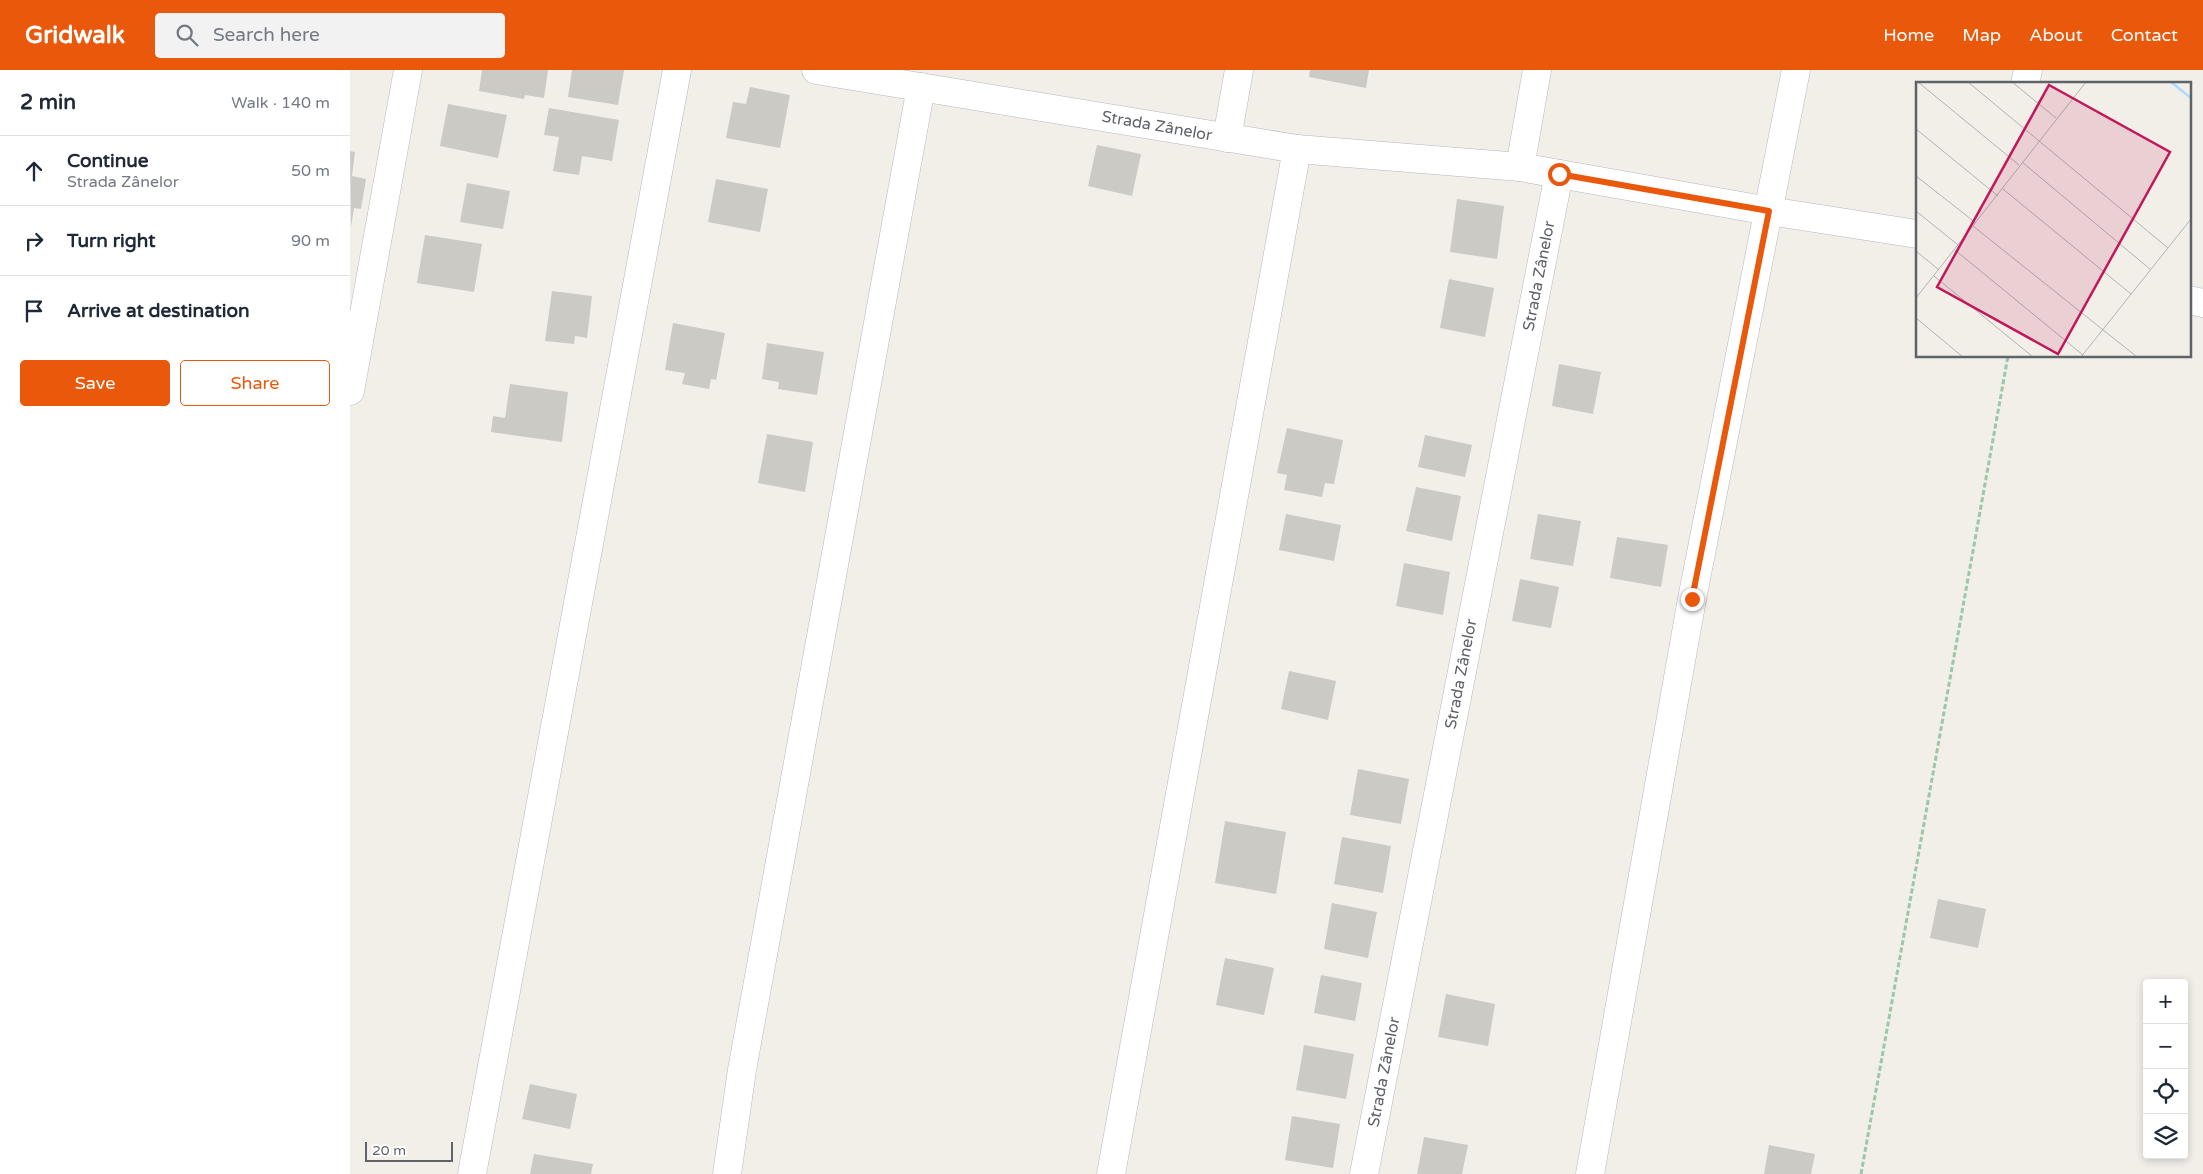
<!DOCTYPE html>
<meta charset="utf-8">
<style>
body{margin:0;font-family:"Varela Round",sans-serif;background:#f2f2f3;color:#1f2937}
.controls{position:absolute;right:15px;bottom:15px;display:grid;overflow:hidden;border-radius:5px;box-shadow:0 2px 8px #0003}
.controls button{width:45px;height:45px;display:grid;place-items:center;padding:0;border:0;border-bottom:1px solid #e0e1e3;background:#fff;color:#1f2937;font:25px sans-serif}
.scale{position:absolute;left:15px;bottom:12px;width:88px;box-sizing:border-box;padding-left:5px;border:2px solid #5f6368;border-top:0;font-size:14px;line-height:18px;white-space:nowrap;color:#5f6368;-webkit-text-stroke:4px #fff;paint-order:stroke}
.stop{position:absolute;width:15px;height:15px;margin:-11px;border:4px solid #ea580c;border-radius:50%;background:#fff}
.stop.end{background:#ea580c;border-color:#fff;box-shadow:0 1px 5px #0008}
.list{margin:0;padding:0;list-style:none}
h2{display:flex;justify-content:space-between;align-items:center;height:65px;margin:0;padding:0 20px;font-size:21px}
h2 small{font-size:16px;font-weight:400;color:#747a83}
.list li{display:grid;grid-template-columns:32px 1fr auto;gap:15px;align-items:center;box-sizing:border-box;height:70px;padding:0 20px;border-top:1px solid #e0e1e3}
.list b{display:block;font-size:19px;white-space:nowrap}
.list p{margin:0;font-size:16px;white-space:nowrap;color:#747a83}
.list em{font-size:16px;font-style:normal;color:#747a83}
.actions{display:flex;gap:10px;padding:15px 20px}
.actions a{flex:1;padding:11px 0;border:1px solid #ea580c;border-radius:5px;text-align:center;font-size:18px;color:#ea580c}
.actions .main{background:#ea580c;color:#fff}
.icon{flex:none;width:28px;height:28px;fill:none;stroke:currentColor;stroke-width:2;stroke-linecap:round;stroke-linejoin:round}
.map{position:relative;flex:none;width:1853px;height:1104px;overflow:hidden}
header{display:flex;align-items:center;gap:30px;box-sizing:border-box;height:70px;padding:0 25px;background:#ea580c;color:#fff}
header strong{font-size:24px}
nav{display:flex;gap:28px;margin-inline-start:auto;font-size:18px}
.search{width:350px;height:45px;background:#f2f2f3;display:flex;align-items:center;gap:12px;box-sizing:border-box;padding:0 18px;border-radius:5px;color:#747a83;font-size:19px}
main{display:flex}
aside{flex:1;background:#fff}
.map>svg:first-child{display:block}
.building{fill:#cccac5}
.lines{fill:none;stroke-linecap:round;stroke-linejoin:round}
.street-casing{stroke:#b5b8bc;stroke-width:29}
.path{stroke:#9cc7a9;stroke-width:3;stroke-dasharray:5 2.5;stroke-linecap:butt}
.street{stroke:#fff;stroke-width:28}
.route{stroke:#ea580c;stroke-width:6}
.labels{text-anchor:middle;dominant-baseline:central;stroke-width:5;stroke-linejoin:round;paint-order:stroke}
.street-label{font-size:16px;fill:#5f6368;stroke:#fff}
.inset-river{fill:none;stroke:#aadaff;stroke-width:2.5}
.inset-road{fill:none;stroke:#b3b3b1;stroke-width:1}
.view{fill:#c2185b;fill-opacity:0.15;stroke:#c2185b;stroke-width:2.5}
.inset-edge{fill:none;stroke:#5f6368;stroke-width:2.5}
</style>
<header>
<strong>Gridwalk</strong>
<div class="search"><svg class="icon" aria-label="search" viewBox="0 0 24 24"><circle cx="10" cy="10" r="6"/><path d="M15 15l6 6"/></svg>Search here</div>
<nav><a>Home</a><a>Map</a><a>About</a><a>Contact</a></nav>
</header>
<main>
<aside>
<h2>2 min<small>Walk · 140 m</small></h2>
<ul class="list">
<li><svg class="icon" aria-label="ahead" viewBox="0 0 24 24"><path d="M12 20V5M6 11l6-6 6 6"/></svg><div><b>Continue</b><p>Strada Zânelor</p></div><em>50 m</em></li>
<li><svg class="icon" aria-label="right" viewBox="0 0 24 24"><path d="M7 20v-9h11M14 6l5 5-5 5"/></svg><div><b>Turn right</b></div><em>90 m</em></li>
<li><svg class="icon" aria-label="arrive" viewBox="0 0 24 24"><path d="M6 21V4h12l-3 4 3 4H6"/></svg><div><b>Arrive at destination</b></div></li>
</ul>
<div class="actions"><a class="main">Save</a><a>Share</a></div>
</aside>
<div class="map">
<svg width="1853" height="1104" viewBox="0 0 1853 1104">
<rect width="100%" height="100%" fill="#f1efe8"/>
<g class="building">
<polygon points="132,0 198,0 194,28 175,25 174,29 129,21"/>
<polygon points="222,0 274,0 268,35 218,27"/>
<polygon points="960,0 1019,0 1016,18 959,7"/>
<polygon points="400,17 440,25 430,78 376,68 383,32 396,34"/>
<polygon points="98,34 157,45 148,88 90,76"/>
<polygon points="199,38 269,50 262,91 232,86 229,105 203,101 209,67 194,65"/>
<polygon points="747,75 791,84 782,126 738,116"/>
<polygon points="0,81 5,82 2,106 16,109 11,139 4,138 1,157"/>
<polygon points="366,109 418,119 410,162 358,152"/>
<polygon points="117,113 160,121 153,159 110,152"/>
<polygon points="1107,129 1154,136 1147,189 1100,182"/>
<polygon points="75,165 132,174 124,222 67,213"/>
<polygon points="1099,209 1144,218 1135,267 1090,258"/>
<polygon points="202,221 242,226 237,268 225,266 224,274 195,271"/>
<polygon points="323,253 375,263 366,310 361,309 359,319 332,314 335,303 315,300"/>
<polygon points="417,273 474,282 467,325 428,319 429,312 412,309"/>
<polygon points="1209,294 1251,302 1243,344 1202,336"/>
<polygon points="160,314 218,322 212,372 141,362 143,346 155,348"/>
<polygon points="937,358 993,370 984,414 975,413 972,427 934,420 937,405 927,403"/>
<polygon points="417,364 463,372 455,422 408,413"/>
<polygon points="1075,365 1122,375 1115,407 1068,397"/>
<polygon points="1066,417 1111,426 1102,471 1056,461"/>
<polygon points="936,444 991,455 984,491 929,480"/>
<polygon points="1188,444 1231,451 1223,496 1180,489"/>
<polygon points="1267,467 1318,475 1311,517 1260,508"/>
<polygon points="1054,493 1100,502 1093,545 1046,536"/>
<polygon points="1170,509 1209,517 1201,558 1162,551"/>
<polygon points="939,601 986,611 978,650 931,639"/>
<polygon points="1008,699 1059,709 1051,754 1000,745"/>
<polygon points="875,751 936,762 926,824 865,813"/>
<polygon points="992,767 1041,776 1033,823 984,814"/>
<polygon points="1588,829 1636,839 1628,878 1580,868"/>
<polygon points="982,833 1027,842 1018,888 974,879"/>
<polygon points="875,888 924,898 914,945 866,935"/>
<polygon points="971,905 1012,913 1005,951 964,943"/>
<polygon points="1096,924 1145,934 1138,976 1088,967"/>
<polygon points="954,975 1004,984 996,1029 946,1020"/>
<polygon points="180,1014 227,1024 220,1059 172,1049"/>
<polygon points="942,1046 990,1054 983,1098 935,1090"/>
<polygon points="1074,1067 1118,1075 1112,1104 1067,1104"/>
<polygon points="1419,1075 1465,1084 1461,1104 1414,1104"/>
<polygon points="184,1084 243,1094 241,1104 180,1104"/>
</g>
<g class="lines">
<g class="street-casing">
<g id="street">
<polyline points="466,0 947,79 1170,97 1419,141 1567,164"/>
<polyline points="1675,14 1678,0"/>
<polyline points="877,68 889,0"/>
<polyline points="1170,97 1187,0"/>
<polyline points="1839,230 1853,233"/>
<polyline points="0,321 58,0"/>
<polyline points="122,1104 327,0"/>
<polyline points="377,1104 392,1000 571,17"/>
<polyline points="761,1104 947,79"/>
<polyline points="1014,1104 1209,104"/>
<polyline points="1240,1104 1342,529 1446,0"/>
</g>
</g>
<polyline class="path" points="1511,1104 1658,286"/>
<use href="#street" class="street"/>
</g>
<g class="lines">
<polyline class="route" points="1209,104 1419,141 1342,529"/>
</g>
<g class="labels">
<g class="street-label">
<text transform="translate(807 56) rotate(10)">Strada Zânelor</text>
<text transform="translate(1189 206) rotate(-79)">Strada Zânelor</text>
<text transform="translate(1111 604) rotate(-79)">Strada Zânelor</text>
<text transform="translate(1034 1002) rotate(-79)">Strada Zânelor</text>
</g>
</g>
<g transform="translate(1566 12)">
<rect width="275" height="275" fill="#f1efe8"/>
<path class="inset-river" d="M 255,0 L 275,16"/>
<path class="inset-road" d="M 2,0 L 103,83M 52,0 L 252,166M 96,0 L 140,36M 0,47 L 82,114M 106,80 L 235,188M 0,94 L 60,141M 87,107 L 215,212M 0,129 L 42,163M 57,144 L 221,275M 39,168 L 167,273M 0,169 L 23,188M 18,194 L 117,275M 0,216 L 170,0M 0,236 L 47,275M 165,275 L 275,137"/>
<path class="view" d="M 133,3 L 254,70 L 142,272 L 21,205 Z"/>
<rect width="275" height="275" class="inset-edge"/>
</g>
</svg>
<div class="controls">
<button>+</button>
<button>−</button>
<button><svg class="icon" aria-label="locate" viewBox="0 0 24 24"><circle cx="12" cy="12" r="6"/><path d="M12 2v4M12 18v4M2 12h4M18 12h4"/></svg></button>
<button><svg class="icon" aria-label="layers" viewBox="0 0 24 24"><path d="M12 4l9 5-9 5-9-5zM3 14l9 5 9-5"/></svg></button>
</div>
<div class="scale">20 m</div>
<div class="stop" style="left:1209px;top:104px"></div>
<div class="stop end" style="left:1342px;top:529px"></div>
</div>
</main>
